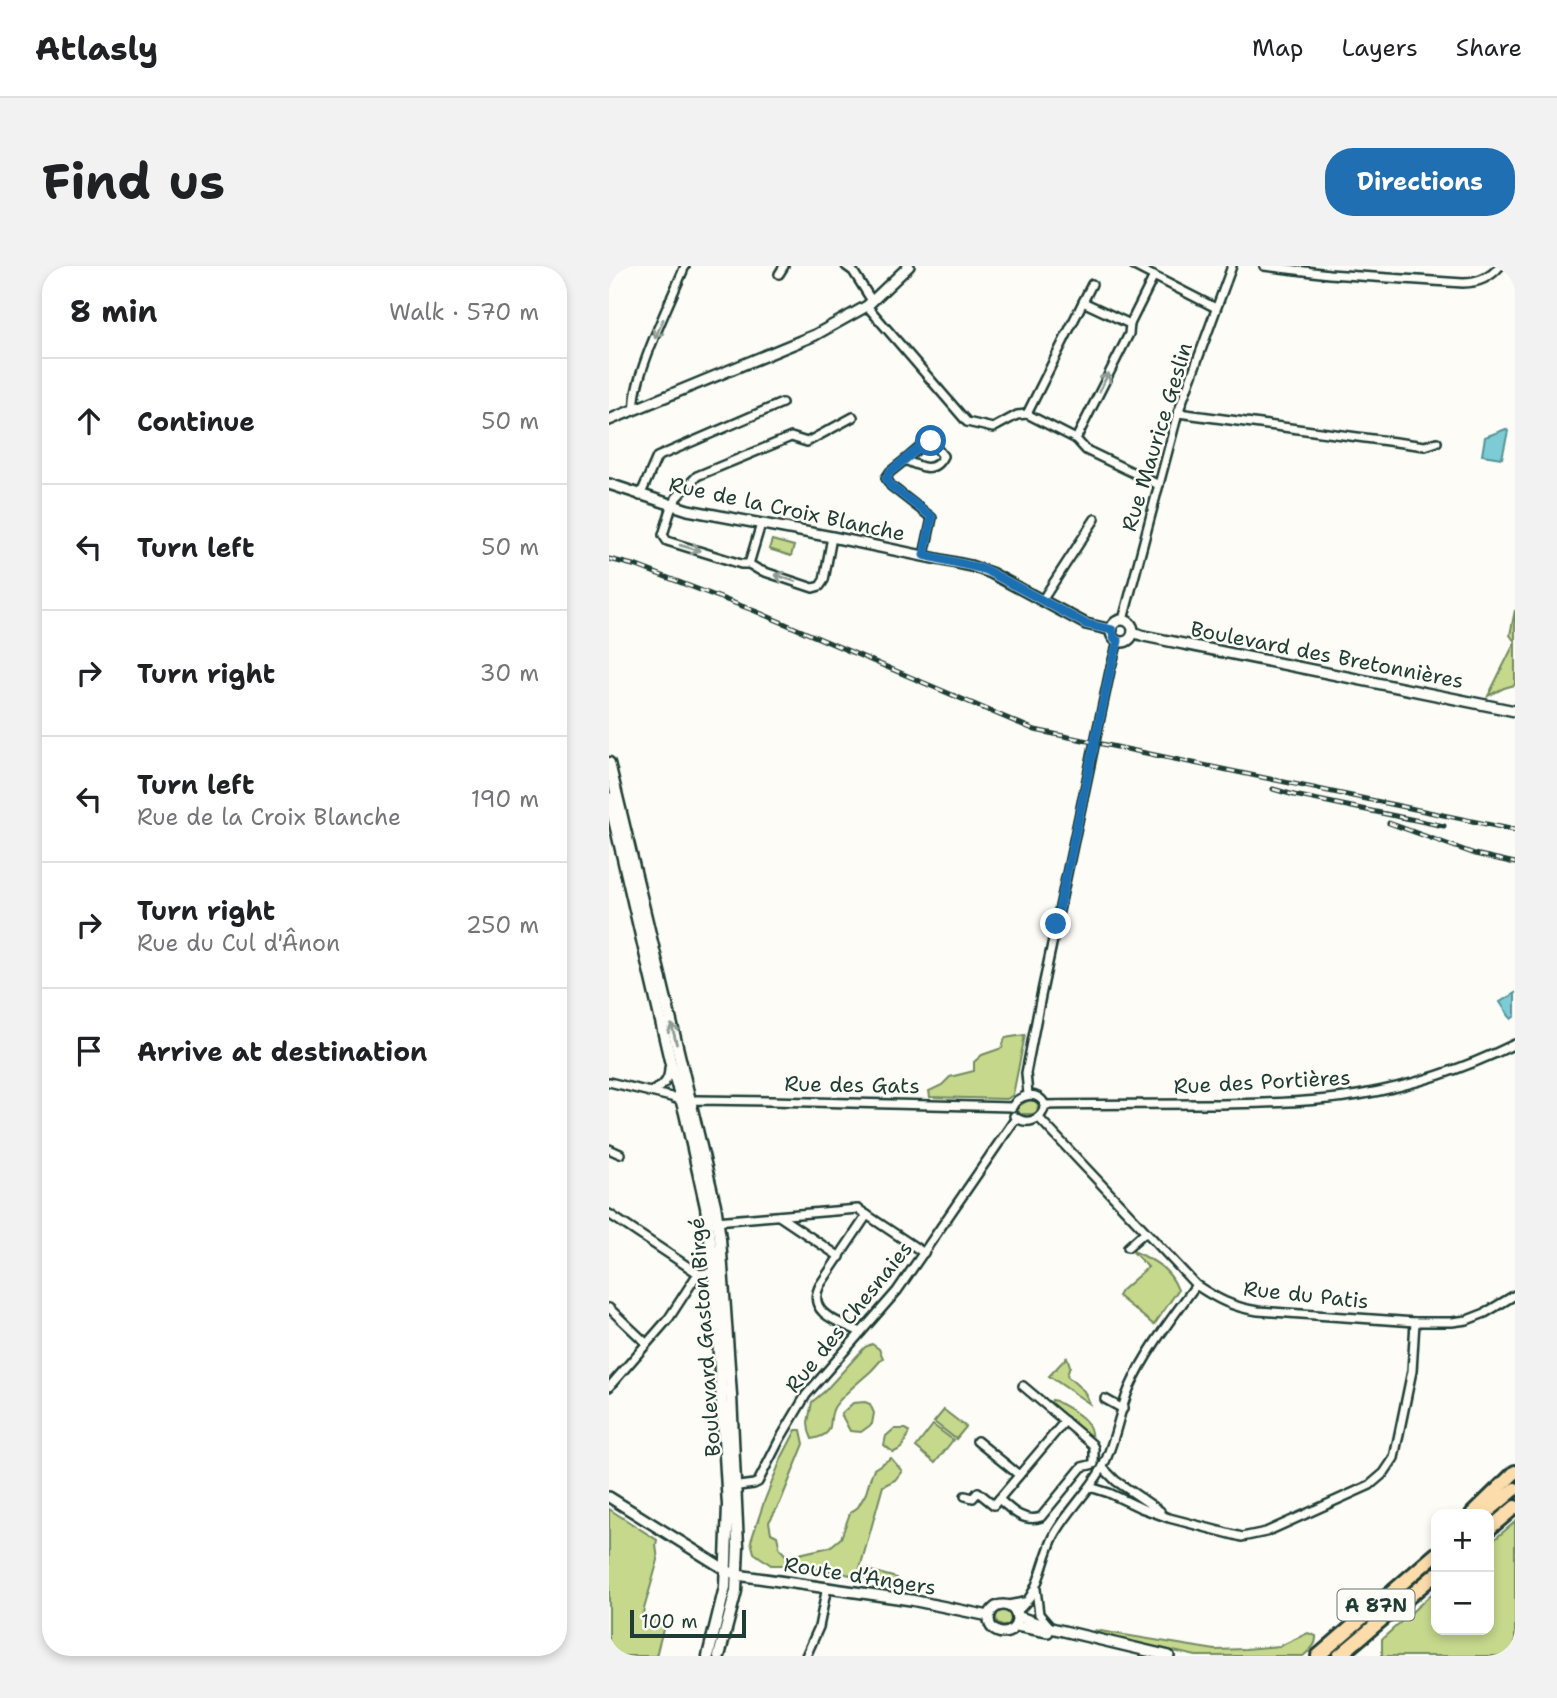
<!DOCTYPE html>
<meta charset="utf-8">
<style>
body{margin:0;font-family:"Shantell Sans",sans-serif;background:#f2f2f2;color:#202124}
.controls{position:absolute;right:21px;bottom:21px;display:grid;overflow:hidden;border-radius:14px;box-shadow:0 4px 10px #0003}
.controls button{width:63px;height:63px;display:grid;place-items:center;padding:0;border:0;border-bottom:2px solid #e0e0e0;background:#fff;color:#202124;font:35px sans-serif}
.scale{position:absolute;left:21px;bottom:18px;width:116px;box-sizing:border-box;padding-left:7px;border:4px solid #1f3d34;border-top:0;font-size:19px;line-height:24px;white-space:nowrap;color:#1f3d34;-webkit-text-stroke:5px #fdfcf7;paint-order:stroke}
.stop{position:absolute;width:21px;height:21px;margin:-16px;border:5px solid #1f6fb2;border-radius:50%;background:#fff}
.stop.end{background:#1f6fb2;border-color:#fff;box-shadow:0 2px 7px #0008}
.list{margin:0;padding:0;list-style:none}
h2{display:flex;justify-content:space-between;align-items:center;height:91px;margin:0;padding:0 28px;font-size:30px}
h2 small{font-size:23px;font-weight:400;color:#757577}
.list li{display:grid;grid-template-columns:46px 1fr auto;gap:21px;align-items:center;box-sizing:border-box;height:126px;padding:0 28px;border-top:2px solid #e0e0e0}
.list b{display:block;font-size:26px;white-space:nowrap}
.list p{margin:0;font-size:23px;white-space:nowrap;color:#757577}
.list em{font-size:23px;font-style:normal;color:#757577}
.icon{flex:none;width:38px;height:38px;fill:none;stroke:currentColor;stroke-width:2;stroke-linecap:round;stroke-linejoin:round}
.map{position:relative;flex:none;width:906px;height:1390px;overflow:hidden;border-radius:28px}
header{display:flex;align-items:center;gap:42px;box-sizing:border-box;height:98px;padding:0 35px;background:#fff;border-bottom:2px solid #e0e0e0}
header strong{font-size:33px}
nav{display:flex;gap:38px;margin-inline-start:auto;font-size:24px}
.intro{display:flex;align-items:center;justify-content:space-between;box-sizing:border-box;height:168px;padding:0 42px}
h1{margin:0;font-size:49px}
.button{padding:18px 32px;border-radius:28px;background:#1f6fb2;color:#fff;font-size:24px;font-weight:700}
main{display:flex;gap:42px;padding:0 42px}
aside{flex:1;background:#fff;border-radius:28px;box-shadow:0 4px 10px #0003}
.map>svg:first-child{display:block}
.green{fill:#c5d88c;stroke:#728a60;stroke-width:2}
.water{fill:#7bcbd5;stroke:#569295;stroke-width:2}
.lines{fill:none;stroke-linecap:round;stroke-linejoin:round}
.minor-casing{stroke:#1f3d34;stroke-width:12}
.tertiary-casing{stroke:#1f3d34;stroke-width:14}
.secondary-casing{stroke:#1f3d34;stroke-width:15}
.motorway-casing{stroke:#1f3d34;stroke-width:18}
.minor{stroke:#fdfcf7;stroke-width:7}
.tertiary{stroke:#fdfcf7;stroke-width:9}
.secondary{stroke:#fdfcf7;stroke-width:10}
.motorway{stroke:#fddcac;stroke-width:12}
.rail-casing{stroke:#1f3d34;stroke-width:5}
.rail{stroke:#fdfcf7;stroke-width:2.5;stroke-dasharray:8;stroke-linecap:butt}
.oneway{stroke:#8e9c96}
.route{stroke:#1f6fb2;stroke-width:9}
.labels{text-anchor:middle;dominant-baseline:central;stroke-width:5;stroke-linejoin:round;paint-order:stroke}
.shield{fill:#fdfcf7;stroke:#62766e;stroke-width:2}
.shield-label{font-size:19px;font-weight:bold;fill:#1f3d34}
.street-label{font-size:21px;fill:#1f3d34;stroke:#fdfcf7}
</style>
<header>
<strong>Atlasly</strong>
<nav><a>Map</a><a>Layers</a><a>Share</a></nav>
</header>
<div class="intro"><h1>Find us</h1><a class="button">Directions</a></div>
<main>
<aside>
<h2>8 min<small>Walk · 570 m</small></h2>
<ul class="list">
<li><svg class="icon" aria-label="ahead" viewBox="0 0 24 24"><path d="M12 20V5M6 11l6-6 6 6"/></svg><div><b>Continue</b></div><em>50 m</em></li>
<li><svg class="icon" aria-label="left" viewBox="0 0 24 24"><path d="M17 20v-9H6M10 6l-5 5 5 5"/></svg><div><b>Turn left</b></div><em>50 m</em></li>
<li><svg class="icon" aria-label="right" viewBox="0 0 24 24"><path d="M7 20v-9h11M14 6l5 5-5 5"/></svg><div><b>Turn right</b></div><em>30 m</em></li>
<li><svg class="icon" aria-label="left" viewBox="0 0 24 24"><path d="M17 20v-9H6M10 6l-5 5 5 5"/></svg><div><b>Turn left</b><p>Rue de la Croix Blanche</p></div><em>190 m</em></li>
<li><svg class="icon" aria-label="right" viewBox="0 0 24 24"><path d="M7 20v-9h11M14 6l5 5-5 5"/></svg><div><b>Turn right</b><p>Rue du Cul d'Ânon</p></div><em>250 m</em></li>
<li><svg class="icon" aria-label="arrive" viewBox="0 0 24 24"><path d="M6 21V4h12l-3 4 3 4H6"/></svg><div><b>Arrive at destination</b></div></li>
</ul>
</aside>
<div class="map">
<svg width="906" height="1390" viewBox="0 0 906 1390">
<rect width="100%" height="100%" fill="#fdfcf7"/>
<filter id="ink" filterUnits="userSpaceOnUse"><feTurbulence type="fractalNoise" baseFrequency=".0143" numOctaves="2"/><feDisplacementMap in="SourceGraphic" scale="14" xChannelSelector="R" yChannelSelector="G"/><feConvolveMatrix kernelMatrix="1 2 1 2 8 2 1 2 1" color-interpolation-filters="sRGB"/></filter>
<g filter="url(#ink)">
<g class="green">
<polygon points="163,274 185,280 182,290 160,283"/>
<polygon points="906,344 906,419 895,422 879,430 906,376 901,369"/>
<polygon points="416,769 404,829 398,833 321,831 320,825 333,819 341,811 365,805 365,796 373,789 393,782 396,772"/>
<polygon points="420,834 426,835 429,838 428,846 424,848 411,848 409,844 409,840"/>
<path d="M 522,984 C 543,993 561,1002 569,1024 L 545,1059 L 509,1030 L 512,1025 L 539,1001 Z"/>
<path d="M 263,1078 L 270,1083 L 274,1092 C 270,1096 266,1101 262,1105 C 250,1116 236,1126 226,1140 C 216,1155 231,1167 203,1173 L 200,1165 L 199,1156 L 203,1136 L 216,1125 L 256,1081 Z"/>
<polygon points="458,1091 461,1100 458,1110 475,1125 481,1138 440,1110"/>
<path d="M 443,1134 L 447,1135 C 462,1144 485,1153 482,1173 L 442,1139 Z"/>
<polygon points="256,1136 261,1138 265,1147 263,1158 252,1166 241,1165 232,1148 244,1137"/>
<polygon points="335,1144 357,1161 347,1173 325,1156"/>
<polygon points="324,1159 344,1174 326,1197 307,1181"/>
<path d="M 285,1163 L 297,1163 L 300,1166 C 296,1176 294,1184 284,1186 L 275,1179 L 277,1170 Z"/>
<polygon points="187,1164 192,1164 195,1178 171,1237 160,1256 162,1267 168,1270 171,1283 181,1294 181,1299 162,1299 145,1287 142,1275 155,1236 173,1191"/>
<polygon points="282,1192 293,1205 286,1214 274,1220 251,1302 288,1312 289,1316 285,1317 188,1299 185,1294 190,1288 221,1281 232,1272 241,1247 249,1241 257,1227 263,1207 265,1203"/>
<polygon points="0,1243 48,1274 47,1279 49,1294 33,1350 56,1356 47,1390 0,1390"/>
<polygon points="906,1256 906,1390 773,1390 773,1373 827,1324 827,1364 880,1364 880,1278"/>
<circle cx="395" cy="1352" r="8"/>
<path d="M 485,1364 L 606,1384 L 636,1383 L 671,1380 L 699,1367 L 707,1370 C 708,1379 701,1384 694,1390 L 587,1390 L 492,1369 Z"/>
</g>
<g class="water">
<polygon points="897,163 899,165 893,192 873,189 876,171"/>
<polygon points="906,727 906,750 902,753 891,736"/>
</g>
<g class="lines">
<g class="minor-casing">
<g id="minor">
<polyline points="237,0 244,5 263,35"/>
<polyline points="525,0 607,42"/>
<path d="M 655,0 L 720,8 L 854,17 C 869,17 881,12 891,0"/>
<polyline points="170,8 175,0"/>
<polyline points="474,36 521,58"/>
<polyline points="258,40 358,156 384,162 408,149 418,148 467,173 477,184 550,219"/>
<path d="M 26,143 C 22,114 64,30 76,0"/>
<polyline points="569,147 816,180 828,176"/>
<polyline points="418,148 483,18"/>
<polyline points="467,173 520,68 521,58 545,10"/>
<path d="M 296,194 L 317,176 L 322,175 L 334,190 C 325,208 311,201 296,194 L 281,206 L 277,212 L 282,220 L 323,252 L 315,289"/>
<polyline points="31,230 48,191 173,137"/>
<polyline points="63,240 54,269 58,275 132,298 140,298 150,304 204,322 211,320 215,314 223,271"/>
<polyline points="65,241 67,232 88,210 182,171 198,176 244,151"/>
<polyline points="140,298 152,258"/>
<polyline points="434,333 486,253"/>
<polyline points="514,354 569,147 623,0"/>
<polyline points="0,816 62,831 73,835 88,834 161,835 403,841"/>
<path d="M 41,826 C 53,821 60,816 60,802"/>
<polyline points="419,829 417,807 432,730 501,405 509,375"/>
<path d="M 436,839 C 492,838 549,838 606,838 C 654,837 702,837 749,829 C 803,820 857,802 906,778"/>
<path d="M 403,841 C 410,828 429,824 436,839"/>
<path d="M 405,850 C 417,860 433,855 436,839"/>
<path d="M 430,852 L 587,1019 C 608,1033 623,1041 649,1045 L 806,1056 L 843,1056 L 858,1054 L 876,1047 L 906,1029"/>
<polyline points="0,883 11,888"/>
<polyline points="0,948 90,1008"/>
<polyline points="170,950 231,991"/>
<polyline points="107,955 249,943 315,987"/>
<polyline points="519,981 536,966"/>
<polyline points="0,1042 37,1077"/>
<path d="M 252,1066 C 232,1057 196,1048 211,1019 L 258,949"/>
<polyline points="0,1121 60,1052 86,1012 90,1008 105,1006"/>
<polyline points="496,1133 514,1143"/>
<polyline points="368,1175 410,1209"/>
<polyline points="494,1202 507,1215 551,1245"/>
<polyline points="122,1221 145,1218 149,1216 171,1173 197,1129 288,1025 407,852"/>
<polyline points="481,1221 500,1227 532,1242 560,1252 633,1271 657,1266 761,1219 775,1207 785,1192 803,1105 806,1056"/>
<polyline points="356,1230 364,1232 369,1226 385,1239 456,1155"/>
<path d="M 390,1233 C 402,1244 415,1257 432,1251 L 473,1201 L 485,1198 L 485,1182 L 483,1178 L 414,1120"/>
<polyline points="427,1323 430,1348 442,1362"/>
<polyline points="399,1339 415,1336"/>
<path d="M 407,1346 C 432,1327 432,1296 445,1270 C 458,1246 478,1228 492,1204 C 506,1179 509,1149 520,1123 C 537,1085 563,1052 587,1019"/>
<polyline points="197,1390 210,1361 218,1321"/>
</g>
</g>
<g class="tertiary-casing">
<g id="tertiary">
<polyline points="0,154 206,69 258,40 300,0"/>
<polyline points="0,218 79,244 223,271 362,300 382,307 477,358 503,364"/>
<circle cx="513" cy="365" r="11"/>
<polyline points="524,366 535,370 906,445"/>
<polyline points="0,1231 117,1304 128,1309 302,1334 380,1350"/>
<circle cx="394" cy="1353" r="14"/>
<polyline points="408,1350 442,1362 560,1390"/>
<polyline points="407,1360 439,1366"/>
</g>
</g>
<g class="secondary-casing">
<g id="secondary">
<polyline points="0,497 106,939 111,972 122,1129 129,1280 127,1325 110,1390"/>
<polyline points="0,532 61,794 76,847 97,941 105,1006 119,1239 116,1321 99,1390"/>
</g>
</g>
<g class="motorway-casing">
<g id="motorway">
<polyline points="863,1248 906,1206"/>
<polyline points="876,1248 906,1223"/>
<polyline points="880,1263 906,1241"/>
<polyline points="709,1390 827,1288"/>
<polyline points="730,1390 827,1308"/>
</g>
</g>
<use href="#minor" class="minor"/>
<use href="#tertiary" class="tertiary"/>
<use href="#secondary" class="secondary"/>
<use href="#motorway" class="motorway"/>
<g class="rail-casing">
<g id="rail">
<polyline points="0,293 28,300 146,345 426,464 906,564"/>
<polyline points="664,523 685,529 835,560"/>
<polyline points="780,557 866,588 906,597"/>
</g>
</g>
<use href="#rail" class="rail"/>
</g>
<defs><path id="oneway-shaft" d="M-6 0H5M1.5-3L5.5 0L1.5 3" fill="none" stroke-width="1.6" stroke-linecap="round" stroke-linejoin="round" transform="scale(1.75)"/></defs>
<g class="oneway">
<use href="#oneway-shaft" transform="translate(50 63) rotate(113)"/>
<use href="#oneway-shaft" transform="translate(495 116) rotate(-63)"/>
<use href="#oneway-shaft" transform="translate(81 282) rotate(16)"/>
<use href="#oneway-shaft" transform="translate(176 312) rotate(-161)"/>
<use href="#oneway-shaft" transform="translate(65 768) rotate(-104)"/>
</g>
</g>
<g class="lines" filter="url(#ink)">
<polyline class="route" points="322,175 317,176 281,206 277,212 282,220 323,251 315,289 375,303 477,358 503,364 505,372 509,375 501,405 447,658"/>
</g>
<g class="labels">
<rect class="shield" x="728.5" y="1323.5" width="77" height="31" rx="5"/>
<g class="shield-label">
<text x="767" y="1339">A 87N</text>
</g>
<g class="street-label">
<text transform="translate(548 171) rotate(-73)">Rue Maurice Geslin</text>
<text transform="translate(178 243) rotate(12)">Rue de la Croix Blanche</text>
<text transform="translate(718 389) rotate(11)">Boulevard des Bretonnières</text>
<text transform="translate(653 816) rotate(-3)">Rue des Portières</text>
<text transform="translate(243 819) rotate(1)">Rue des Gats</text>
<text transform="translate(697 1029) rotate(6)">Rue du Patis</text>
<text transform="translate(240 1051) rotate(-51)">Rue des Chesnaies</text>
<text transform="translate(96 1071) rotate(-94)">Boulevard Gaston Birgé</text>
<text transform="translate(251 1310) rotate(9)">Route d’Angers</text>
</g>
</g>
</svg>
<div class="controls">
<button>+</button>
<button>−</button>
</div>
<div class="scale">100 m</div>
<div class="stop" style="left:322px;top:175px"></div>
<div class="stop end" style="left:447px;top:658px"></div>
</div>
</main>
